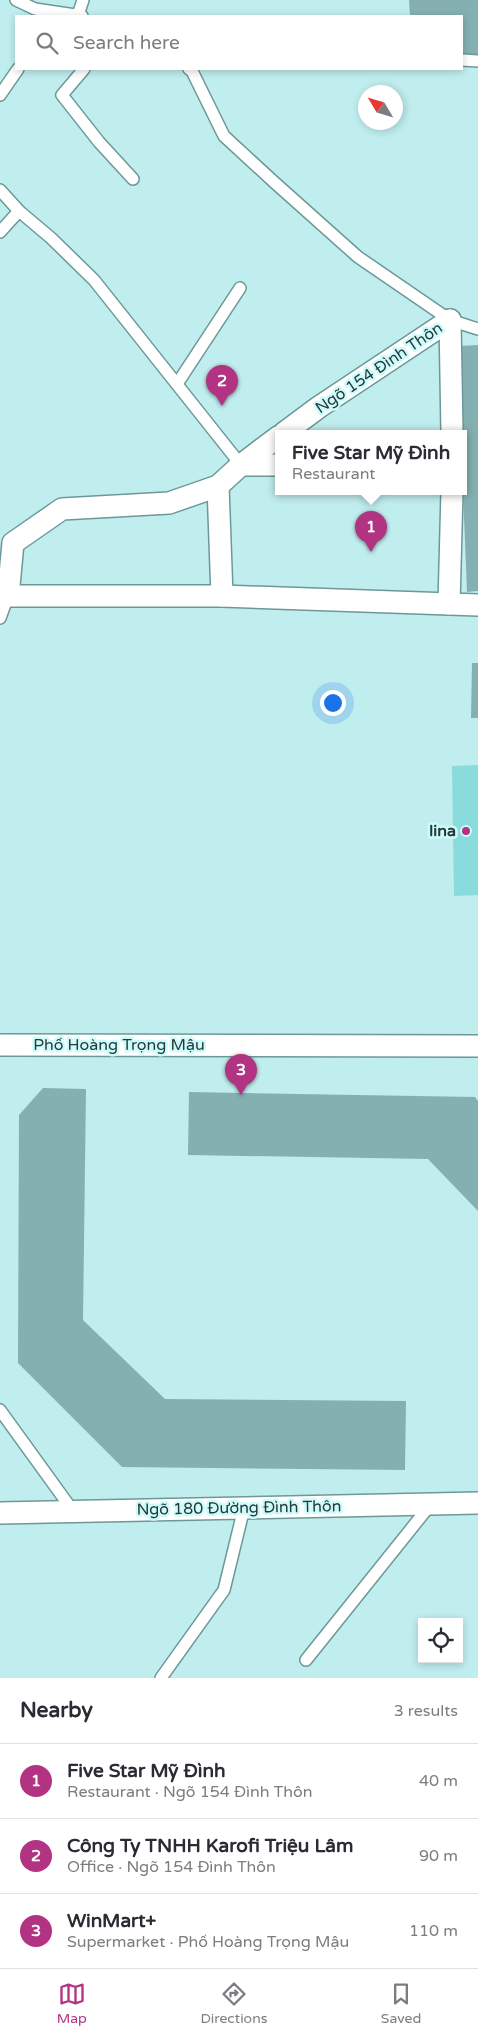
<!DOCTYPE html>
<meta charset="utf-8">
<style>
body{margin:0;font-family:"Varela Round",sans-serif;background:#f2f2f3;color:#2b2b33}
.controls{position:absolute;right:15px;bottom:15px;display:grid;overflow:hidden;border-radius:0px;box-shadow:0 2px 8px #0003}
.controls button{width:45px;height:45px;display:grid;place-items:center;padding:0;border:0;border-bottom:1px solid #e1e1e2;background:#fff;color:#2b2b33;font:25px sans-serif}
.compass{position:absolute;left:358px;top:85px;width:45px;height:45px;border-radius:50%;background:#fff;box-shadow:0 2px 8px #0003;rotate:308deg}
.you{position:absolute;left:332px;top:702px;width:18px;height:18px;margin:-12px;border:4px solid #fff;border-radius:50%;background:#1a73e8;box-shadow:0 0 0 8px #1a73e833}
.badge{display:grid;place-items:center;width:32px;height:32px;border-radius:50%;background:#b13381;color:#fff;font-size:16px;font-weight:700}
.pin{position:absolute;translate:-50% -41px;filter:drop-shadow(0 1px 2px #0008)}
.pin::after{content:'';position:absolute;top:26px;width:18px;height:15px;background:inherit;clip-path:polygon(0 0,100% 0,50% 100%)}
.popup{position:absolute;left:275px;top:430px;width:192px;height:65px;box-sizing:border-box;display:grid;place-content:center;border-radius:0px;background:#fff;filter:drop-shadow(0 1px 4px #0005);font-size:16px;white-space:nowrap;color:#7c7c81}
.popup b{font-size:19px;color:#2b2b33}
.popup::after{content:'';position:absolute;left:50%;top:100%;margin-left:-10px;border:10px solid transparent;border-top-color:#fff}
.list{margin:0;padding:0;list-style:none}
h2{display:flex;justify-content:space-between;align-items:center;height:65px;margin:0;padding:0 20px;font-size:21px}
h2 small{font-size:16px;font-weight:400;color:#7c7c81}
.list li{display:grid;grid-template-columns:32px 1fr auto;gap:15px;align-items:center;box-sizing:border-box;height:75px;padding:0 20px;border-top:1px solid #e1e1e2}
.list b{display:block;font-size:19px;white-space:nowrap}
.list p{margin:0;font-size:16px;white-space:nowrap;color:#7c7c81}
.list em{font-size:16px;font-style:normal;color:#7c7c81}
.icon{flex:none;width:28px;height:28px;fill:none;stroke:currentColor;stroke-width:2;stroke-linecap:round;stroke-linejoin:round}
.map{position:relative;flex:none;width:478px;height:1678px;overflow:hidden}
.search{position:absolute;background:#fff;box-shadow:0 2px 8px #0003;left:15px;right:15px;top:15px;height:55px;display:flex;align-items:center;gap:12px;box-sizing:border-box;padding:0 18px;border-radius:0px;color:#7c7c81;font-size:19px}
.sheet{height:290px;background:#fff}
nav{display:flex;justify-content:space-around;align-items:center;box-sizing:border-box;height:70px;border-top:1px solid #e1e1e2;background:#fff;font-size:14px;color:#7c7c81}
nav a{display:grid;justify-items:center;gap:2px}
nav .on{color:#b13381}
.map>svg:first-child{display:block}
.green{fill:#8adbdc}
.building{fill:#85b0b1}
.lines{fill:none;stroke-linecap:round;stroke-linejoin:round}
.lane-casing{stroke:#6d9898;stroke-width:14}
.street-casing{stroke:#6d9898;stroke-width:24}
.lane{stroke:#fff;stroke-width:11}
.street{stroke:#fff;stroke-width:21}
.poi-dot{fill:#b13381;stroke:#cdfbfb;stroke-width:2}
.labels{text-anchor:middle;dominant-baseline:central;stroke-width:5;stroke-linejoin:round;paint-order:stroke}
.street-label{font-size:16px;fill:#273939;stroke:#cdfbfb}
.poi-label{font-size:16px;font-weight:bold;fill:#273939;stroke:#cdfbfb;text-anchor:end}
</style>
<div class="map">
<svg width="478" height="1678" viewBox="0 0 478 1678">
<rect width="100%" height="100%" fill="#c0edee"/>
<polygon class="green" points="478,765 478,895 454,896 452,766"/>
<g class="building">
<polygon points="409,0 478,0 478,55 462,56 462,16 410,16"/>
<polygon points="478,345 478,591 467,592 463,491 464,433 461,433 458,346"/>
<polygon points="472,663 478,663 478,718 471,718"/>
<polygon points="43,1088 86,1089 83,1320 165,1399 406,1401 405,1470 122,1467 18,1363 19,1115"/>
<polygon points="189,1092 475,1097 478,1101 478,1211 428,1159 188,1155"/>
</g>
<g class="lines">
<g class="lane-casing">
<g id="lane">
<polyline points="16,0 35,9 82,16"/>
<polyline points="78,15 83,0"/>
<polyline points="462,60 478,61"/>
<polyline points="84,69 62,95 99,142 133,179"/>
<polyline points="189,69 192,71 224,136 274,182 358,257 450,320 478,329"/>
<polyline points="0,95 18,69"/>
<polyline points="0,190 19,211 51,238 94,280 241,465"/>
<polyline points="0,232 19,211"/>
<polyline points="177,384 240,288"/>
<polyline points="0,618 8,596"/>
<polyline points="0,1410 73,1511"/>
<polyline points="306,1660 431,1504"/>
<polyline points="161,1678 224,1590 244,1508"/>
</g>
</g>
<g class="street-casing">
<g id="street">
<polyline points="450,320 452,433"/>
<polyline points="284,433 319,407 450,320"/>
<polyline points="278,437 241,465 218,486 169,503 62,509 13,543 8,596 222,596 478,605"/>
<polyline points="241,465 278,465"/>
<polyline points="218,486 222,596"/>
<polyline points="449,604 452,491"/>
<polyline points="0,1045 478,1046"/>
<polyline points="0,1513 478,1503"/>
</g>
</g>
<use href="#lane" class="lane"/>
<use href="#street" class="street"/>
</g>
<circle class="poi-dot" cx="466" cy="831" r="5"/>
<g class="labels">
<g class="street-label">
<text transform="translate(379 368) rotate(-34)">Ngõ 154 Đình Thôn</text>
<text x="119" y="1045">Phố Hoàng Trọng Mậu</text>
<text transform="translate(239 1508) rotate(-1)">Ngõ 180 Đường Đình Thôn</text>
</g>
<g class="poi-label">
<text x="456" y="831">lina</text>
</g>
</g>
</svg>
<div class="controls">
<button><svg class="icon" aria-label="locate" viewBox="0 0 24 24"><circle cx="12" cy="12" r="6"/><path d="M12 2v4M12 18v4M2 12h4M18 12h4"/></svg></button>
</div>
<svg class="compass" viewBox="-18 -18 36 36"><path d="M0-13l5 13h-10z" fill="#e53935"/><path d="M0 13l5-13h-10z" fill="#7c7c81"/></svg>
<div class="you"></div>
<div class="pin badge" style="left:371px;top:552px">1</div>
<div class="popup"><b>Five Star Mỹ Đình</b>Restaurant</div>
<div class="pin badge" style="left:222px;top:406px">2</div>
<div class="pin badge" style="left:241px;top:1095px">3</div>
<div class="search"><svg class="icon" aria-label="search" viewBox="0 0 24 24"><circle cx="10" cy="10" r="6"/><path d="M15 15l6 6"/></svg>Search here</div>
</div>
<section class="sheet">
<h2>Nearby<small>3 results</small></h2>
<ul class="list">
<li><span class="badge">1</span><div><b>Five Star Mỹ Đình</b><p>Restaurant · Ngõ 154 Đình Thôn</p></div><em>40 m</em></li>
<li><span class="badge">2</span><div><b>Công Ty TNHH Karofi Triệu Lâm</b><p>Office · Ngõ 154 Đình Thôn</p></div><em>90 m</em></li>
<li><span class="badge">3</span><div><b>WinMart+</b><p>Supermarket · Phố Hoàng Trọng Mậu</p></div><em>110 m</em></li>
</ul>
</section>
<nav>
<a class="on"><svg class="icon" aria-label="map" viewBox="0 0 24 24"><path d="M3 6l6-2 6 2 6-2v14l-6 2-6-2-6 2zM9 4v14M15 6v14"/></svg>Map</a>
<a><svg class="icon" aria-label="directions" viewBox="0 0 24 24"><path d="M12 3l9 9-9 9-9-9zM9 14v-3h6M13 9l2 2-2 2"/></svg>Directions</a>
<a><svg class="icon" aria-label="saved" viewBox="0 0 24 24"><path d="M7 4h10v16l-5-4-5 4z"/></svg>Saved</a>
</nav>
